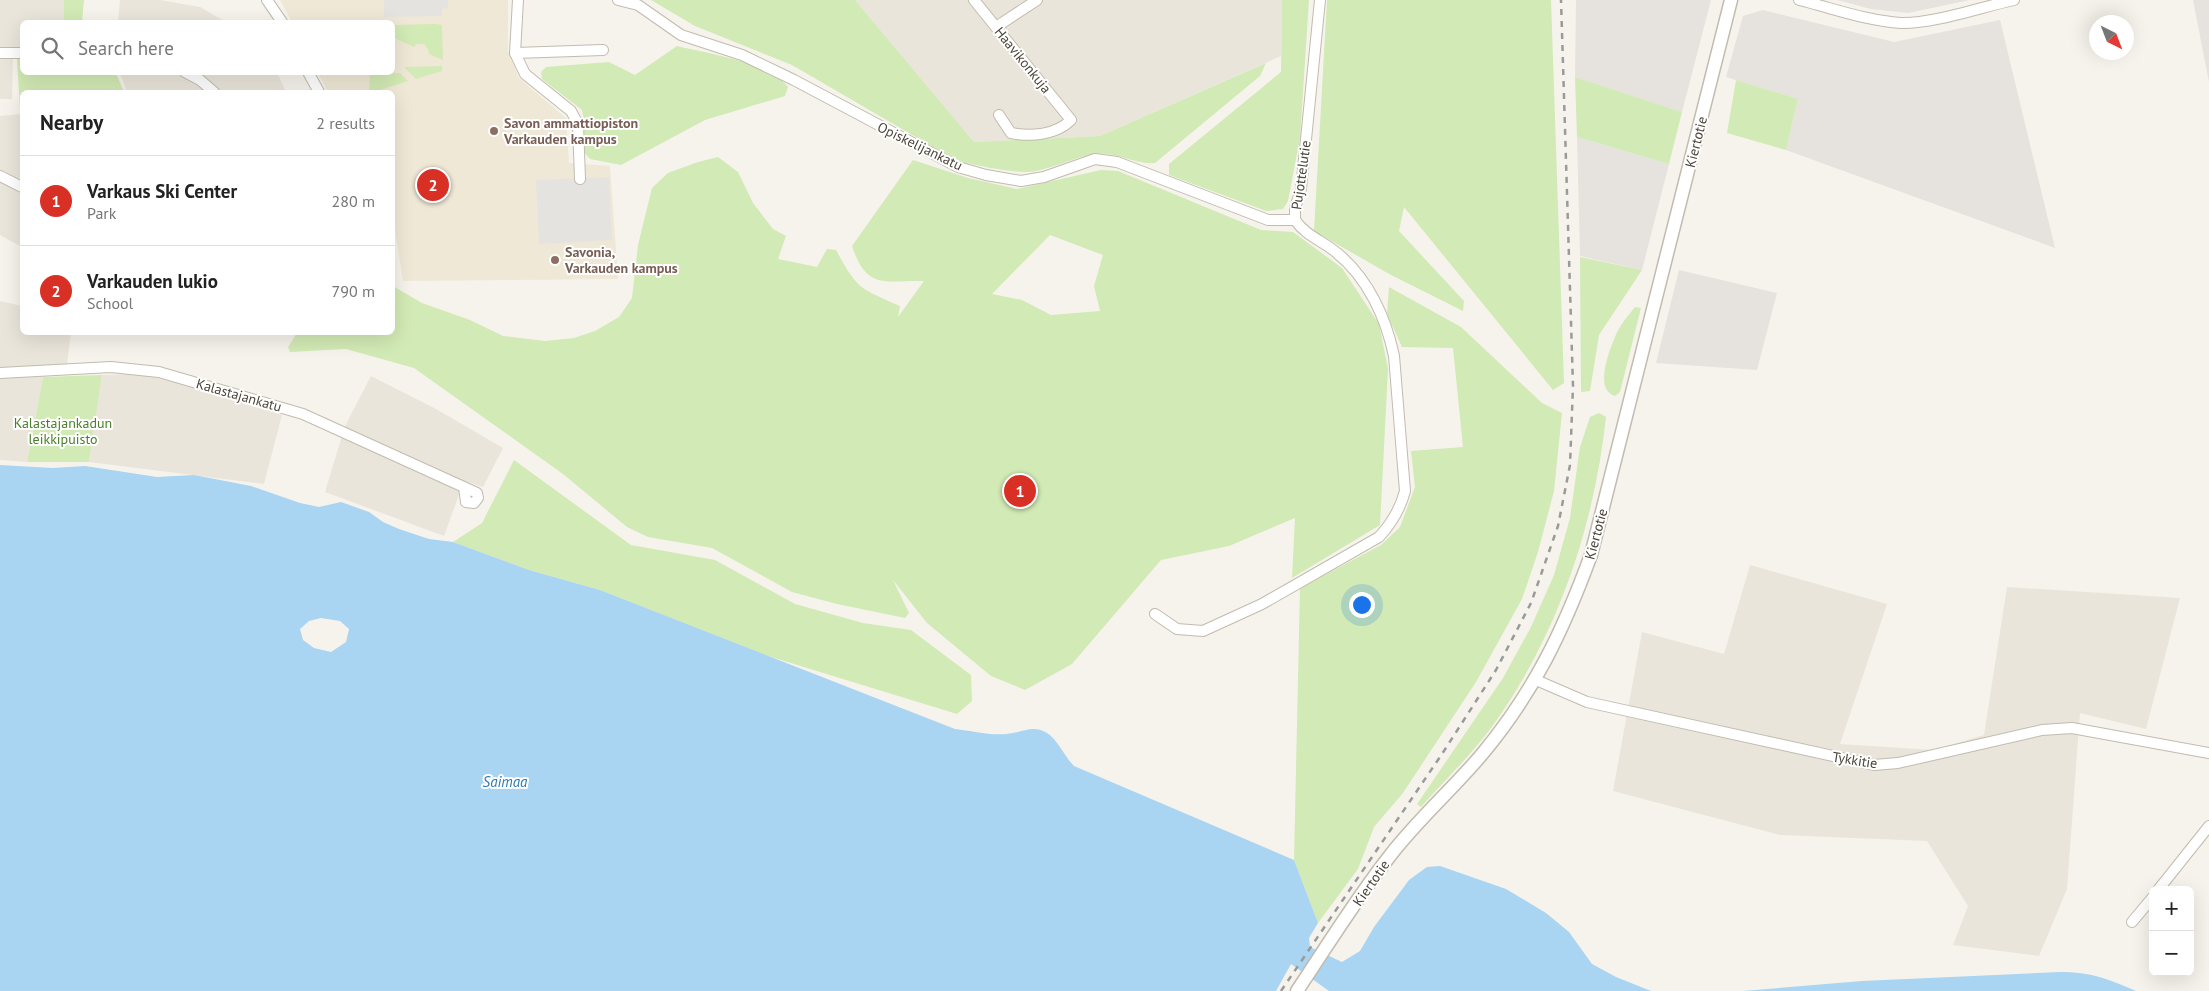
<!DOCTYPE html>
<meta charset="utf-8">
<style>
body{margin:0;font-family:"PT Sans",sans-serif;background:#f2f2f2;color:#222}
.controls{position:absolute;right:15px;bottom:15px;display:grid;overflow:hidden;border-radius:8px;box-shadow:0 5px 20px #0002}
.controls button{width:45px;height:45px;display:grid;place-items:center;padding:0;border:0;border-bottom:1px solid #e0e0e0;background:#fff;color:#222;font:25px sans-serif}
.compass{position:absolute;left:2089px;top:15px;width:45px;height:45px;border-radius:50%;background:#fff;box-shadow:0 5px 20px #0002;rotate:138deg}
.you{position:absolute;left:1361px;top:604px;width:18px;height:18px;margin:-12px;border:4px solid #fff;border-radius:50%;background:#1a73e8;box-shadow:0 0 0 8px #1a73e833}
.badge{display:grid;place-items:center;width:32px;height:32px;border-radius:50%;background:#d93025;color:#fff;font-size:16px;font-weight:700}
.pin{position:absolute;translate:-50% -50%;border:2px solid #fff;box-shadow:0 1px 5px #0006}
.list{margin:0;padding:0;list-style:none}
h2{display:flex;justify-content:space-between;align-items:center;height:65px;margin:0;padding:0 20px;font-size:21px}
h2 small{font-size:16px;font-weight:400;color:#767676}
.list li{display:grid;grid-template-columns:32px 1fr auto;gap:15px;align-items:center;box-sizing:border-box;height:90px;padding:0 20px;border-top:1px solid #e0e0e0}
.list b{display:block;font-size:19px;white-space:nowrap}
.list p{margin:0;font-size:16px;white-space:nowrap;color:#767676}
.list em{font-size:16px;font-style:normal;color:#767676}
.icon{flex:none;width:28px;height:28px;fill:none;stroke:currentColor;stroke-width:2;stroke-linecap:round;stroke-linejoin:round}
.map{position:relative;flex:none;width:2209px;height:991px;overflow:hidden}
.search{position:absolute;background:#fff;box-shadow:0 5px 20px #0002;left:20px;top:20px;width:375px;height:55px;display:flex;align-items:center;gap:12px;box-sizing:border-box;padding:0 18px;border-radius:8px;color:#767676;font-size:19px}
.panel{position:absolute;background:#fff;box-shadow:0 5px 20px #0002;left:20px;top:90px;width:375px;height:245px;border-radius:8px}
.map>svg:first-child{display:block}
.residential{fill:#eae5da}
.industrial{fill:#e6e2dd}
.education{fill:#efe8d6}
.green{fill:#d2eab5;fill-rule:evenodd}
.parking{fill:#e5e3e0}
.water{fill:#a9d4f2;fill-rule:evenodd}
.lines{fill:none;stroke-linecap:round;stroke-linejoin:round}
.minor-casing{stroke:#c2bbae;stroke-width:12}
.tertiary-casing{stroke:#c2bbae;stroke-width:15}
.minor{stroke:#fff;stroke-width:10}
.tertiary{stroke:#fff;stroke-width:12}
.rail{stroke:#9a9a9a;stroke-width:2.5;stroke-dasharray:6 6;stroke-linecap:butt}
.education-dot{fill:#8d6e63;stroke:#fff;stroke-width:2}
.labels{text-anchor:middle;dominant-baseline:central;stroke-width:4;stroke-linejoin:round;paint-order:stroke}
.street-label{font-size:14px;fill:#4b4439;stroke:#fff}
.education-label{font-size:14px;font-weight:bold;fill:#785e54;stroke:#fff;text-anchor:start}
.park-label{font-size:14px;fill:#4a7f2a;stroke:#fff}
.water-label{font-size:15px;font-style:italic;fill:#2e7ab2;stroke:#fff}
</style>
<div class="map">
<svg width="2209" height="991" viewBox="0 0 2209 991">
<rect width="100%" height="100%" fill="#f6f3ec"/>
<g class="residential">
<polygon points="0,0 64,0 64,22 22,22 22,51 13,51 12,99 0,99"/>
<polygon points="120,0 160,0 200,7 226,22 118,22"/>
<polygon points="855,0 1282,0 1281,56 1100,136 974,142"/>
<polygon points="120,73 277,73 286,92 127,92"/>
<polygon points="22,114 22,247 0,235 0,116"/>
<polygon points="0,301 22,306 22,332 71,333 67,364 45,366 27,462 0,460"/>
<polygon points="142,374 213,392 282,415 264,484 89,462 102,375"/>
<polygon points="371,376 436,409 503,448 483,487 464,481 444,536 325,492 345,426"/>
<polygon points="1750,565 1887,604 1840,744 1934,750 1984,735 2007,587 2180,598 2146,729 2080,713 2067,889 2039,956 1953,945 1968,906 1927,841 1780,835 1613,791 1642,632 1724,654"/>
</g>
<g class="industrial">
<polygon points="1576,0 1711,0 1682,112 1575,77"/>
<polygon points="1837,0 1970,0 1908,13 1871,9"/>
<polygon points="2193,0 2209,0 2209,82"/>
<polygon points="1763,10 1894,42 2000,20 2055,248 1786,150 1798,99 1726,77 1743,16"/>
<polygon points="1577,137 1669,164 1642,270 1580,256"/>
<polygon points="1679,270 1777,293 1757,370 1656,363"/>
</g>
<polygon class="education" points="280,0 508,0 508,51 519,78 566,118 569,163 610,166 618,279 403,281 393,218 392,92 328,92 318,73 392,72 392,22 292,22"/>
<g class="green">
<polygon points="64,0 84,0 82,22 64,22"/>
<path d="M 651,0 L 855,0 L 974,142 L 1100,136 L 1266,63 L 1260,76 L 1155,163 C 1134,165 1115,151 1095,154 C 1075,157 1056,167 1036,171 C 1019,175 976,165 957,161 L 792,65 L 695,26 Z"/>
<polygon points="1282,0 1309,0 1300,138 1288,201 1283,209 1266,211 1169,175 1169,164 1281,72"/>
<polygon points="1327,0 1551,0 1564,383 1553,390 1404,207 1399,231 1464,301 1463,311 1391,275 1314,231"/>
<polygon points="435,24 442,25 443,60 429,54 428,49 424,44 417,44 414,47 393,37 393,25"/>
<path d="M 677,46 C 706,53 771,63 788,87 L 785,96 L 705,120 L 621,165 L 590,159 L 584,152 L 584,121 L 582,110 L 542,79 L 541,72 L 546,67 L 609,62 L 635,75 Z"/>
<polygon points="17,59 22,59 22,72 116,73 124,92 22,92 22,110 20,110"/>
<polygon points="442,66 442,71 416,79 404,67"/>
<polygon points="400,73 408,81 374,92 369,92 370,75"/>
<polygon points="1575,77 1682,112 1669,164 1577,137"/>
<polygon points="1736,80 1798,99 1786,150 1727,133"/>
<path d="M 718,157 L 738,172 L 753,203 L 773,229 L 786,236 L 778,259 L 817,267 L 827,249 L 836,250 C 858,290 859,288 900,306 L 898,317 L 924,281 C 885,280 867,291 852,246 L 913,160 L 968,178 L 1017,189 L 1101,170 L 1118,171 L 1261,230 L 1293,232 L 1342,268 L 1379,324 L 1388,369 L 1380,525 L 1292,578 L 1295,518 L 1229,546 L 1161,560 L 1072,664 L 1025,690 L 991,676 L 927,623 L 893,580 L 909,613 L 905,618 L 837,604 L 792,592 L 712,548 L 648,537 L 627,527 L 563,474 L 414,368 L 346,349 L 290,352 L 288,347 L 297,333 L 392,332 L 393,286 L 422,303 L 470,320 L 503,336 L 545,341 L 574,338 L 595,331 L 619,317 L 632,298 L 638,245 L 652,188 L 668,173 L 698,162 ZM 1050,235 L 1103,255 L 1094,286 L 1100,311 L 1051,315 L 1022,300 L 992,294 Z"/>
<polygon points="1580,257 1642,270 1599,335 1590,391 1581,392"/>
<polygon points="1389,287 1461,327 1542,403 1562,413 1554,491 1538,552 1522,599 1476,682 1403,793 1374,827 1358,869 1318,923 1294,860 1300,588 1381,545 1400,527 1415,487 1411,451 1463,447 1453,348 1402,347 1387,314"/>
<path d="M 1635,307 L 1641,308 L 1620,392 L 1615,396 C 1594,390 1609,351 1615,337 C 1619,326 1628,316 1635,307 Z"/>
<polygon points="102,375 89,462 27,462 43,377"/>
<path d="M 1599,413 L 1606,417 C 1594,528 1557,637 1491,728 C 1470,756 1444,781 1421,807 L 1417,804 L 1503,678 L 1531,627 L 1554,575 L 1570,518 L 1580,447 L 1590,417 Z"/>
<polygon points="514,460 631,545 715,560 795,604 863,623 911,630 971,675 972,701 957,714 768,656 600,590 529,570 453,542 482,523"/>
</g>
<g class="parking">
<polygon points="384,0 448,0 448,8 442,9 442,16 384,17"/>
<polygon points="609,177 612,240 539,244 536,180"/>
</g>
<g class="water">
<path d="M 0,465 L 53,468 L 85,466 L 157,477 L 194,475 L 251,486 L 300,503 L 319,507 L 341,502 L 369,512 L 383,522 L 399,529 L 429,539 L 453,542 L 529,570 L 600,590 L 955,729 C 974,731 994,737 1013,733 C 1025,731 1035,725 1047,733 C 1057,739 1065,757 1074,766 L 1294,860 L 1318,923 L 1309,938 L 1310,947 L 1342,962 L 1360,951 L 1374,927 L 1409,880 L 1427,867 L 1440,866 L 1506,889 L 1546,913 L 1569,932 L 1592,964 L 1616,977 L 1651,991 L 1329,991 L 1291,964 L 1276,991 L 0,991 ZM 321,618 L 340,621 L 349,629 L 346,642 L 331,652 L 314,648 L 303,640 L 300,629 L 309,621 Z"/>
<path d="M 2060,972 C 2091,972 2108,979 2136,991 L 1743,991 L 1862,981 Z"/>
</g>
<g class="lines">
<g class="minor-casing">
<g id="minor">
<polyline points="267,0 282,22"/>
<polyline points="518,0 515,53 525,74 571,111 578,124 580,179"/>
<polyline points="618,0 638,5 681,35 742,55 794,80 958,167 986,175 1021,181 1044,177 1095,159 1117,162 1268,220 1295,220"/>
<path d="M 974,0 L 1071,120 C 1056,135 1031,137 1011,133 L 999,115"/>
<path d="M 1799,0 C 1832,8 1867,21 1901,23 C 1933,24 1981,7 2014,0"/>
<polyline points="996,27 1037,0"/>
<polyline points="0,53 22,53"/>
<polyline points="515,53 603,50"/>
<polyline points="185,72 200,80 214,92"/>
<polyline points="308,72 319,92"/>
<polyline points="0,176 22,187"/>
<polyline points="0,373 111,367 159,372 303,414 477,493 478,498 474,503 466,502 464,487"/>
<path d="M 1155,614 L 1177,629 L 1203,631 L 1262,604 L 1379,537 C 1392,523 1400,510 1405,491 L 1394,356 C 1386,318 1368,278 1337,253 C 1323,241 1306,236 1295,220 L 1295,208 L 1301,189 L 1320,0"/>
<polyline points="1536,680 1587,702 1874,765 1898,763 2042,730 2072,728 2209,753"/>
<polyline points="2158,890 2209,826"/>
<polyline points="2132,922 2153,897"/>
</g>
</g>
<g class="tertiary-casing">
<path id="tertiary" d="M 1297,991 C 1327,946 1356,899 1389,857 C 1417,820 1453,789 1483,753 C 1535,690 1563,631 1591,555 L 1731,0"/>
</g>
<use href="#minor" class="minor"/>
<use href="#tertiary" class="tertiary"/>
<polyline class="rail" points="1281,991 1442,754 1496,670 1531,603 1558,526 1570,465 1573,386 1561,0"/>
</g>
<g class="education-dot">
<circle cx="494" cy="131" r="5"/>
<circle cx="555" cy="260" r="5"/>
</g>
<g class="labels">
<g class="street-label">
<text transform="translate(1023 60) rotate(51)">Haavikonkuja</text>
<text transform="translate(1696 142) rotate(-76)">Kiertotie</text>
<text transform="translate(920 146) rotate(26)">Opiskelijankatu</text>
<text transform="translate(1301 175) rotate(-82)">Pujottelutie</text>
<text transform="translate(239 395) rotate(16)">Kalastajankatu</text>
<text transform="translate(1596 534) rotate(-75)">Kiertotie</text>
<text transform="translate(1855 760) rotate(9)">Tykkitie</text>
<text transform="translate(1371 883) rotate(-55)">Kiertotie</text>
</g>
<g class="education-label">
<text x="504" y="123">Savon ammattiopiston<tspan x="504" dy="16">Varkauden kampus</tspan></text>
<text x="565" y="252">Savonia,<tspan x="565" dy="16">Varkauden kampus</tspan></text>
</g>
<g class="park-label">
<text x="63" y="423">Kalastajankadun<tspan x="63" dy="16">leikkipuisto</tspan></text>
</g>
<g class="water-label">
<text x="505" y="781">Saimaa</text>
</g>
</g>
</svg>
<div class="controls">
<button>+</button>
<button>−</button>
</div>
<svg class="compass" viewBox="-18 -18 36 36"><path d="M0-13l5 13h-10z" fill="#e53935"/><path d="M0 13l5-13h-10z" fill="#767676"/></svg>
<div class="you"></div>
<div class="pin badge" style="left:1020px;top:491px">1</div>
<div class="pin badge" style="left:433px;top:185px">2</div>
<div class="search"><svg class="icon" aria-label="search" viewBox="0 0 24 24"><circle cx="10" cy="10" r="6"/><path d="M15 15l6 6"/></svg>Search here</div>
<section class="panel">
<h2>Nearby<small>2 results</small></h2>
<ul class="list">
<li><span class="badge">1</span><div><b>Varkaus Ski Center</b><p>Park</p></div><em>280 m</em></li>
<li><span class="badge">2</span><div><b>Varkauden lukio</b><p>School</p></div><em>790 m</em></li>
</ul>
</section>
</div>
